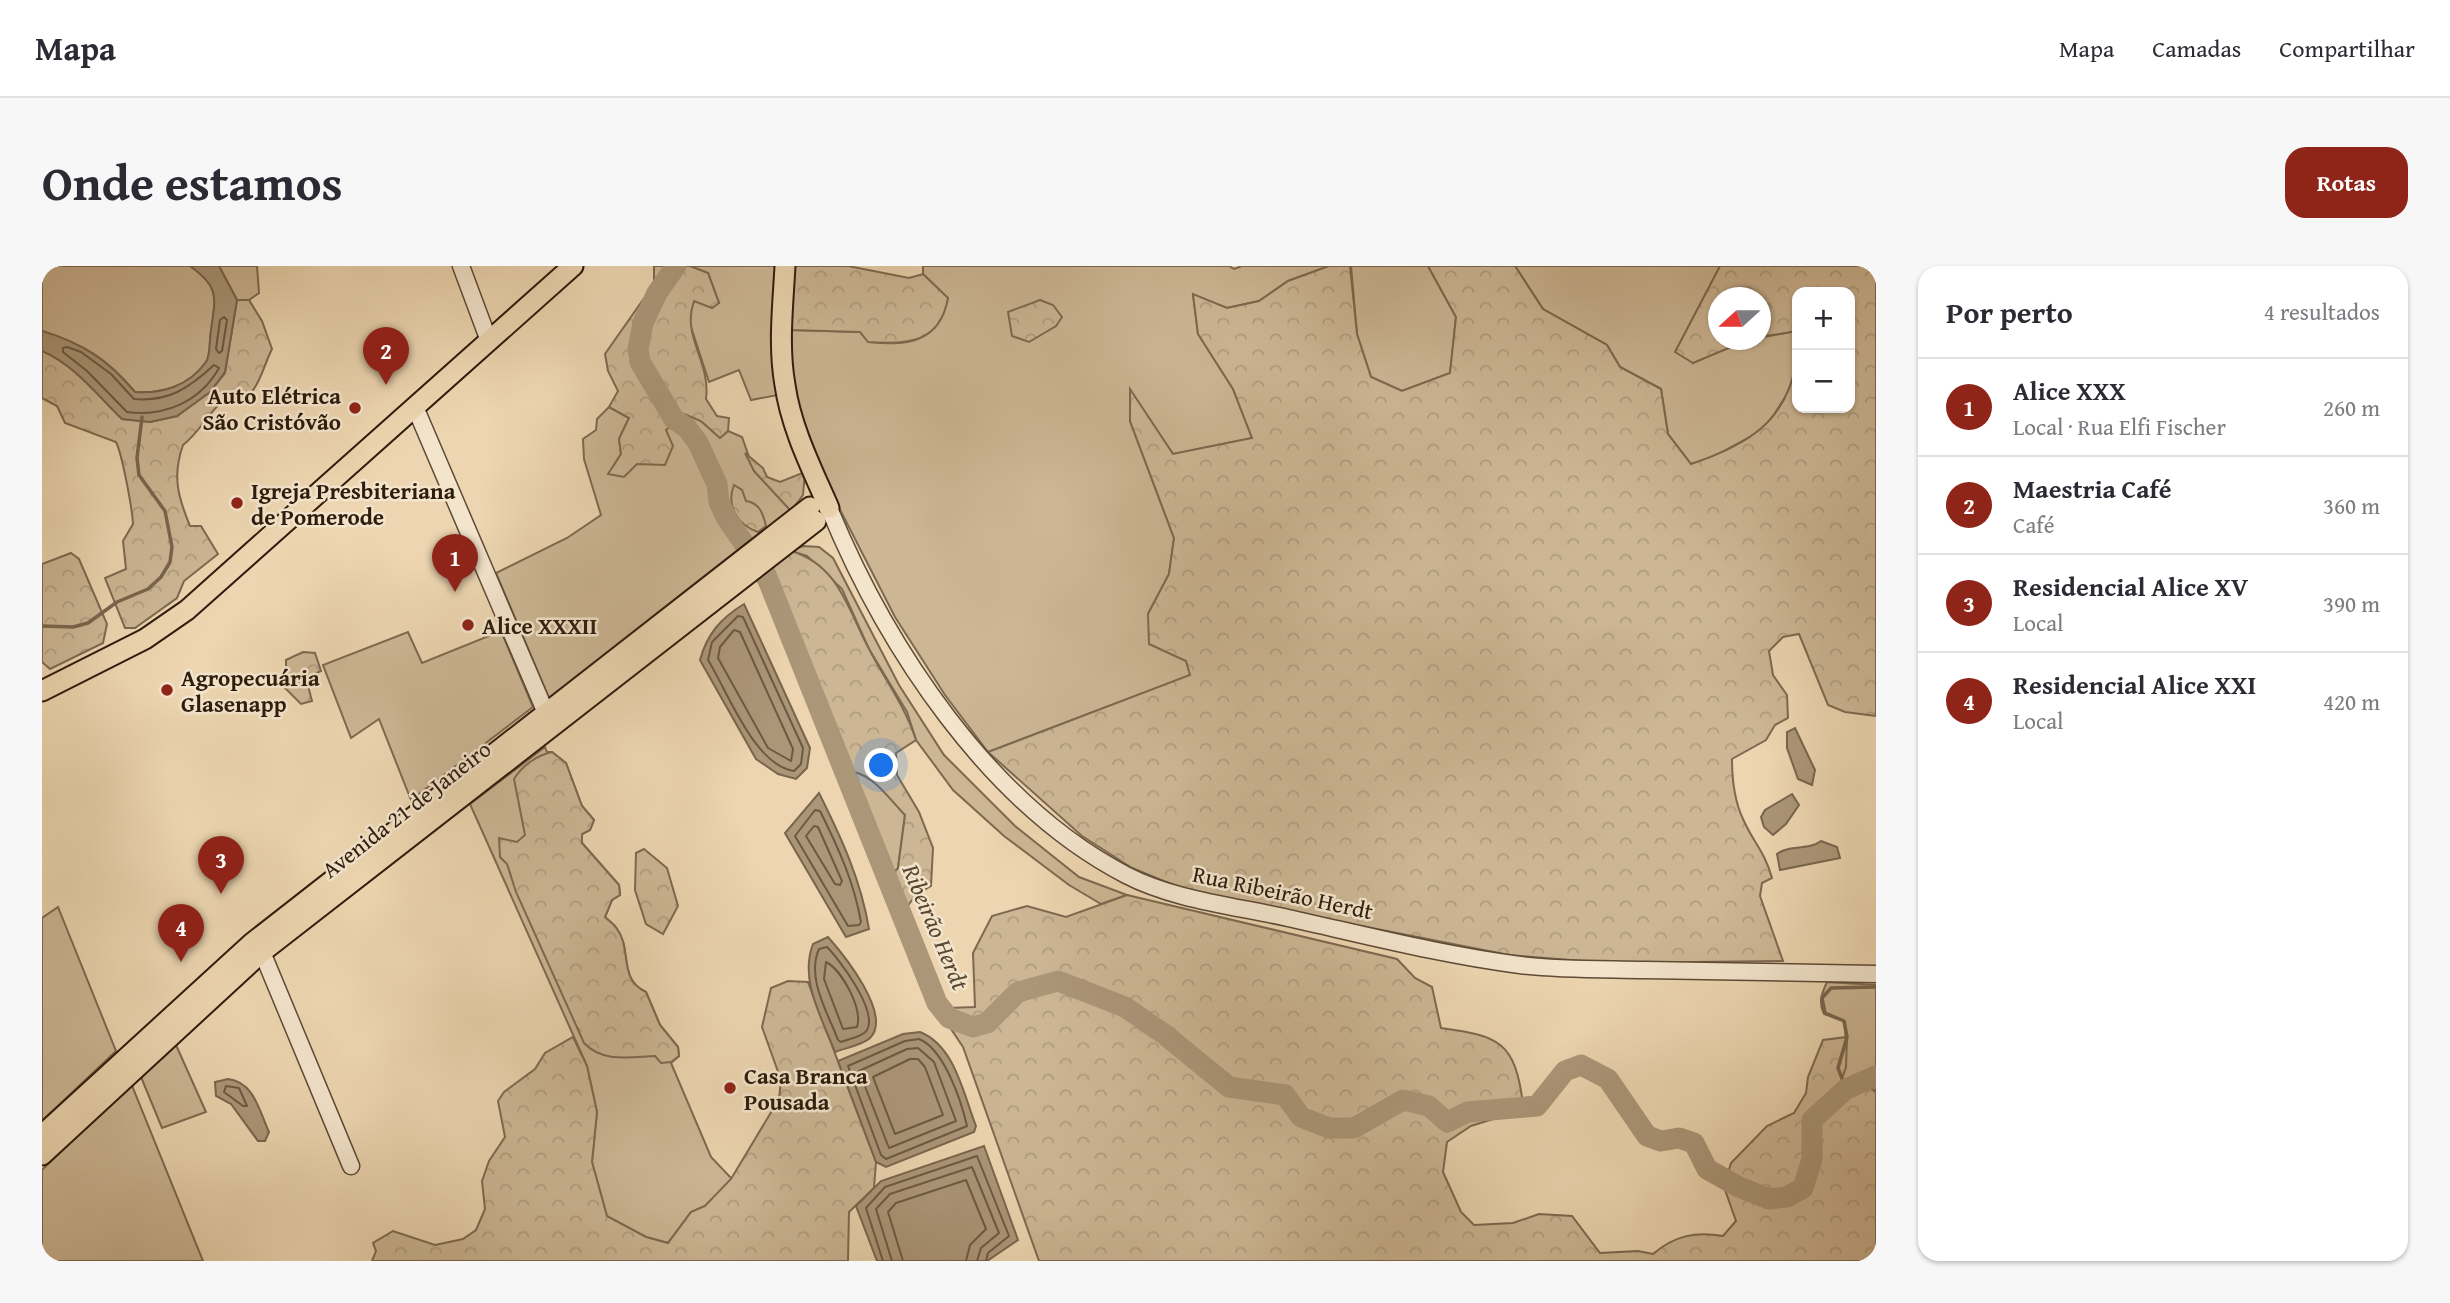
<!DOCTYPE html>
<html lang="pt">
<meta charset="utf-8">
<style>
body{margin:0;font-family:"Gentium Book Plus",serif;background:#f7f7f7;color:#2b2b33}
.controls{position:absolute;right:21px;top:21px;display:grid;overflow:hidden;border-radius:14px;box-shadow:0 2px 5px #0004}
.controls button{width:63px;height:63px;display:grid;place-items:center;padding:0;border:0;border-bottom:2px solid #e1e1e2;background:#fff;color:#2b2b33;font:35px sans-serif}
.compass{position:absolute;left:1666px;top:21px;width:63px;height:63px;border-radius:50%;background:#fff;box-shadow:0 2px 5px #0004;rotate:249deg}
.you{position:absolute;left:840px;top:500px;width:24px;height:24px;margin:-18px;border:5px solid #fff;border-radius:50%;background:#1a73e8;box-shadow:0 0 0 10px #1a73e833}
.badge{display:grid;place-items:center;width:46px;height:46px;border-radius:50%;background:#8f2418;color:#fff;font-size:23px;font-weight:700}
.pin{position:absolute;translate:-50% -58px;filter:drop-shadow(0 2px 4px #0008)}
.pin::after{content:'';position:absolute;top:37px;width:24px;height:21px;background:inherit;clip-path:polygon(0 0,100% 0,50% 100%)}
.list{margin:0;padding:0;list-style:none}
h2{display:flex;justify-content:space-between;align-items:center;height:91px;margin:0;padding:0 28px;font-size:30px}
h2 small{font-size:23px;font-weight:400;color:#7c7c81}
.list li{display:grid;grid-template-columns:46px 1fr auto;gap:21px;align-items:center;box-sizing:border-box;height:98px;padding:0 28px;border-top:2px solid #e1e1e2}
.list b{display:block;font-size:26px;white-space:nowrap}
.list p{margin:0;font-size:23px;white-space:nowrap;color:#7c7c81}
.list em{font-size:23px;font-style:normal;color:#7c7c81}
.map{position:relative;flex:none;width:1834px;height:995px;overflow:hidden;border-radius:21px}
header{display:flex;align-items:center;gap:42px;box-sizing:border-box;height:98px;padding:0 35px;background:#fff;border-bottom:2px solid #e1e1e2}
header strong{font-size:33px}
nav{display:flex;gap:38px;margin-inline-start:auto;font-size:24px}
.intro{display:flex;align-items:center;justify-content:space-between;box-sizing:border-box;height:168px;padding:0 42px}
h1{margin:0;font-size:49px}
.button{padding:18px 32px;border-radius:21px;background:#8f2418;color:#fff;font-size:24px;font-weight:700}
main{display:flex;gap:42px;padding:0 42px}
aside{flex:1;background:#fff;border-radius:21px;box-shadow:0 2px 5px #0004}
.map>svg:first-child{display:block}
.green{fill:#ccb694;stroke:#7d6950;stroke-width:2;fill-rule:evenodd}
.forest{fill:url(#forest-crowns);stroke:#7d6950;stroke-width:2}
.water{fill:#ab9678;stroke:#79654d;stroke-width:2}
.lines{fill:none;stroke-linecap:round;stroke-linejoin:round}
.shore{stroke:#6c5942;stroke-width:2}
.stream{stroke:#79654d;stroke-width:3.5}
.river{stroke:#ab9678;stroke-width:21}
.minor-casing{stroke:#5e4a35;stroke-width:19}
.major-casing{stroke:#2e1c0c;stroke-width:23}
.minor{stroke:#f3e4cc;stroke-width:16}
.major{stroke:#ecd5b0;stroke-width:19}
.poi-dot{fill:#8f2418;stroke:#f3e4cc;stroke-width:2.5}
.labels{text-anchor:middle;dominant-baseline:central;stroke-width:5;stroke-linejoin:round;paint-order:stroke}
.poi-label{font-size:23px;font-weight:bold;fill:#2e1c0c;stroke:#f3e4cc;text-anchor:start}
.street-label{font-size:23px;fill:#2e1c0c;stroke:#f3e4cc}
.water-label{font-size:24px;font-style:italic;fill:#5a4732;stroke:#f3e4cc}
</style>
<header>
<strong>Mapa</strong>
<nav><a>Mapa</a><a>Camadas</a><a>Compartilhar</a></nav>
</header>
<div class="intro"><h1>Onde estamos</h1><a class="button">Rotas</a></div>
<main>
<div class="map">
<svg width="1834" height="995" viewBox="0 0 1834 995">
<defs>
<pattern id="forest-crowns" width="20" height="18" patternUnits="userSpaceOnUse" patternTransform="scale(1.75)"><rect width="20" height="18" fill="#ccb694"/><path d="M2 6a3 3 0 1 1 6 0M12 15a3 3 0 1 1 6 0" fill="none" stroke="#b09c7e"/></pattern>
</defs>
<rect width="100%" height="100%" fill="#ecd5b0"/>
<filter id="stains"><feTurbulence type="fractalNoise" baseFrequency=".00286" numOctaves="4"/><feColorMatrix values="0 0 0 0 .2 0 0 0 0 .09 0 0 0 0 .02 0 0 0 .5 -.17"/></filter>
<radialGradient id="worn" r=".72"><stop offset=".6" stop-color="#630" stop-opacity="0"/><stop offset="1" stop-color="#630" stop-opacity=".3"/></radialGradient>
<g class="green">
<path d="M 0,0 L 148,0 C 179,22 173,32 169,65 C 167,74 169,89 164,96 C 147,120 120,128 93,126 C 64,91 42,79 0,65 Z"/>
<polygon points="177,0 215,0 217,27 207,34 195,34"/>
<polygon points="648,0 737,0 736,129 709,134 697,104 667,116 646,52 652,35 677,37 666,7"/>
<path d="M 881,0 L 1187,0 L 1192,3 L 1200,0 L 1287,0 L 1246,15 L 1217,35 L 1185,42 L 1151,29 L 1156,68 L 1191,123 L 1210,172 L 1131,188 L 1088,124 L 1088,155 L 1132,272 L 1127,308 L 1106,348 L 1144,395 L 1149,409 L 946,486 L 903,429 L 853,351 L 791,230 L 751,128 L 749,64 L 818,66 L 827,76 C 870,80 893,76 906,32 L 881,8 ZM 998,34 L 1014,60 L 999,66 L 978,43 Z"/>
<polygon points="1309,0 1386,0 1414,51 1408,107 1360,125 1329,111 1315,68"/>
<polygon points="1473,0 1678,0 1660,36 1651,97 1698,75 1755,65 1752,117 1723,163 1671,191 1649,198 1626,168 1619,123 1578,101 1565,79 1501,43"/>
<polygon points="567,141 587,152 577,173 579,188 567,207 642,147 659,155 678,172 686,165 700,171 712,205 749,245 507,432 454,307 525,272 559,249 542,193 541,173 554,164 555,153"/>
<polygon points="761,280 777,281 791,292 857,419 902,489 973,560 1037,611 1085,629 1059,638 1027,619 962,570 911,524 874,474 865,446 827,383 800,323 765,290 749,285"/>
<polygon points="459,365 491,441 369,534 337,453 309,472 281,399 366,366 380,397"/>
<path d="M 503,481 L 505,486 L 510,486 L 524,497 L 540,540 L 552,554 L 548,564 L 540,568 L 540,577 L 577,619 L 578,629 L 570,634 L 563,651 C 567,655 572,658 575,663 C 590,682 576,714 604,726 L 618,759 L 636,781 L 637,790 L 629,797 L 669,891 L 690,913 L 663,940 L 649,946 L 626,977 L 604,971 L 565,951 L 550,896 L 555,846 L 545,800 L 428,538 Z"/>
<path d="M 803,505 C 829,504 847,532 863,549 L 856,602 L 847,614 Z"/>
<polygon points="16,641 74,785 0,855 0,652"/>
<path d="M 1785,716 L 1834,719 L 1834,826 L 1825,819 L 1807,832 L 1796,824 C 1804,800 1806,780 1802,755 L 1782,748 C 1776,736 1780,727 1785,716 Z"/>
<polygon points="134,779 164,846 120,862 99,811"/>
<polygon points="89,817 161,995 0,995 0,904"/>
</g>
<g class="forest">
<path d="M 612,0 L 648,0 L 666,7 L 677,37 L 670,42 L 652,35 C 639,70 669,96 664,133 L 675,150 L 687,152 L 686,165 L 678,172 L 659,155 L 642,148 L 624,164 L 631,180 L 623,199 L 595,198 L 582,211 L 566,208 L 579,188 L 577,173 L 587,152 L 567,141 L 576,125 L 566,105 L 563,88 L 612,18 Z"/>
<path d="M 752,0 L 806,0 L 867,12 L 881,8 L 906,32 C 898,77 866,79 826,76 L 818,66 L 749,64 Z"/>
<path d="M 1287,0 L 1308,0 L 1315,68 L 1329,111 L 1360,125 L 1408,107 L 1414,51 L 1386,0 L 1473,0 L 1501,43 L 1565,79 L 1578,101 L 1619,123 L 1626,168 L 1649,198 C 1706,179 1746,155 1755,92 L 1755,142 L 1808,142 L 1808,26 L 1755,26 L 1755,65 L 1719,71 L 1718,32 L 1676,32 L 1676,74 L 1706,74 L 1651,97 L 1633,86 L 1678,0 L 1834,0 L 1834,450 L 1803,446 L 1786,439 L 1757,368 L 1741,371 L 1727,385 L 1731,409 L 1745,429 L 1746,452 L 1733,459 L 1724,474 L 1690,493 C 1690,513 1692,534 1701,553 C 1711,576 1723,586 1730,612 L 1720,617 L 1718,630 L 1741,695 L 1565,697 L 1467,689 L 1151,627 L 1090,602 L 1040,570 L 946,486 L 1148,409 L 1144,395 L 1107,378 L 1106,348 L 1127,308 L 1132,272 L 1088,155 L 1088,123 L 1131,188 L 1210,172 L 1191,123 L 1156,68 L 1151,28 L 1185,42 L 1217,35 L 1246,15 Z"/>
<path d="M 195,34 L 207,34 L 220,55 L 230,83 C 217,109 216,139 181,135 C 164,149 158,166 141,179 C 130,210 136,231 148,260 L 159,260 L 176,288 L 142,315 L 135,332 L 93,362 L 83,362 L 63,312 L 84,303 L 81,275 L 91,258 C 90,241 80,188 74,176 L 23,157 L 15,140 L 0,132 L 0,85 C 34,100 54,128 80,153 L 108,156 L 135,150 L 168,126 L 183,107 Z"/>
<polygon points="998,34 1011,39 1020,51 1014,60 987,76 970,70 966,46"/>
<polygon points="703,187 721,202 725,211 738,216 763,206 761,229 749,245 712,205"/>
<path d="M 692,219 L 700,224 L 704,235 C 718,237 721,248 724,260 L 716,266 C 695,259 684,239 692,219 Z"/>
<path d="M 749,285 C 797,299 806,344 827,383 C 843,414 863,440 874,474 L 854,487 L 855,509 L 877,546 L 891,582 L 889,620 L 874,629 L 861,646 L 850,639 L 841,619 L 856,602 L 863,549 C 846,532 829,504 803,505 C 774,466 762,421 747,375 C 740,353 725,332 714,312 Z"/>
<polygon points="29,287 37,293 65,358 61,377 8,403 0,396 0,298"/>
<polygon points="261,386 273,387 279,405 264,412 270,435 259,438 236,415 244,410 244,394"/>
<path d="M 510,486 L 524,497 L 540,540 L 552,554 L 548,564 L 540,568 L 540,577 L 577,619 L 578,629 L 570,634 L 563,651 C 567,655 572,658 575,663 C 590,682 576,714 604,726 L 618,759 L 636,781 L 637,790 L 629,796 L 619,797 L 613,790 C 588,791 561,797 542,777 L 474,626 L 465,598 L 458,591 L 457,572 L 475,576 L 483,569 L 472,513 C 480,500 495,489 510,486 Z"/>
<polygon points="602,583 625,602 636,640 621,668 604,658 593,624 594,587"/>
<path d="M 1085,629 L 1355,693 L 1373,712 L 1390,721 L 1399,762 C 1458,770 1473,776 1481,838 L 1470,847 L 1429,860 L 1405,876 L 1401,906 L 1419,946 L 1432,959 L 1471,957 L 1497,948 L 1530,950 L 1558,987 L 1596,985 L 1611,988 C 1632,970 1653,965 1681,970 L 1694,955 L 1682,921 L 1689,897 L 1725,860 L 1752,847 L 1764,827 L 1766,811 L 1781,774 L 1805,771 L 1804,801 L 1796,824 L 1807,832 L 1825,819 L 1834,826 L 1834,995 L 997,995 L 921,781 L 899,748 L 906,742 L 933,741 L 931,687 L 950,650 L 985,640 L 1024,651 Z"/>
<polygon points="746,715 766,716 834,896 832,922 807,946 806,995 330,995 334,985 331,977 351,965 393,979 421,973 434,964 443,943 440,915 447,895 463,871 456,835 462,826 493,803 503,787 531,771 545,800 555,846 550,896 565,950 604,971 626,977 649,946 663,940 689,913 737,833 739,814 720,761 729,722"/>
</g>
<g class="water">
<path d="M 148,0 L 177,0 L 195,34 L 183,106 L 168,126 L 135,150 L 108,156 L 80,153 C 54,128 34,100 0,85 L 0,65 C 40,77 66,94 93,126 C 120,128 147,120 164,96 C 169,89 167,74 169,65 C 173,32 179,22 148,0 Z"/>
<path d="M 702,338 L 768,482 L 765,502 L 754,513 L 736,508 L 714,493 L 658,394 C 665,368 679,352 702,338 Z"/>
<polygon points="1753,462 1773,504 1770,519 1756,513 1745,482 1745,466"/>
<path d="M 777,527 C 799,571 819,614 827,663 L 804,671 L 743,567 Z"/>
<polygon points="1750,528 1757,539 1744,558 1731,569 1722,561 1719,551 1723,544"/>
<path d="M 1779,575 L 1795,581 L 1798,592 L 1738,604 L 1735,588 C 1748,578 1766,585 1779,575 Z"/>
<path d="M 786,671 C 801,688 851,749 828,772 C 821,779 803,782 793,786 C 780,752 757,714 771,678 Z"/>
<path d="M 878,766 C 913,780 921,827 934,860 L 932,866 L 844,901 L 834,896 L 796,795 L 861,768 Z"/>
<path d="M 186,813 C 212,816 217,844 227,866 L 223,875 L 216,875 L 189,838 L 174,830 L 173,816 Z"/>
<polygon points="942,880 976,974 945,995 835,995 814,940 839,915"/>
</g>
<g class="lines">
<g class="shore">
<polygon points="182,51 185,54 180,85 177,87 174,83 178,54"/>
<path d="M 25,81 L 39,86 L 69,108 L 92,133 C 127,136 147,122 172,99 L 177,102 C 158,136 122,151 85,146 L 45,105 L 21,86 L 21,82 Z"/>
<path d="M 696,350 L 701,351 L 761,482 L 759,498 L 752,505 C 712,499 686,426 666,394 L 670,376 Z"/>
<polygon points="692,364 698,366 751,483 749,495 726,482 676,392 678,381"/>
<path d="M 773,544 L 778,545 C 796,581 812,616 819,656 L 817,659 L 806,660 L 753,570 Z"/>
<polygon points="772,560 776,561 800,615 798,619 793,618 764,570"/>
<path d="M 785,681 C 798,694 836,745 825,764 C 821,771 806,773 799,776 L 796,774 C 786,747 764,712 777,683 Z"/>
<path d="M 784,696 C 800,704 821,743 815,761 L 801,763 L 782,713 Z"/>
<path d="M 877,773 C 902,783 919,834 925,860 L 844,893 L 839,889 L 806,800 L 863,775 Z"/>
<polygon points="876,782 892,796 914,855 847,882 817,805 865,783"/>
<polygon points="868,793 876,793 883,801 901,849 853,868 831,811"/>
<polygon points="184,820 197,822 205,840 201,840 182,826"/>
<polyline points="841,995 824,942 843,921 935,890 967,970 946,987 944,995"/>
<polyline points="850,995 834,943 848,928 930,901 957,967 939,982 935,995"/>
<polyline points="861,995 846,946 854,937 924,914 944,963 928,979 924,995"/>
</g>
<g class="stream">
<polyline points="0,360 31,361 46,357 75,336 106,323 119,311 128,296 130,281 123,245 97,209 95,192 100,151"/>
<polyline points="1804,823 1796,802 1805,771 1802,755 1783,747 1780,732 1789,722 1834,721"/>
</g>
<polyline class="river" points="634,0 615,27 601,57 596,83 598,96 632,153 645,162 656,177 675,218 677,236 685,253 724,309 895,737 907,752 931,761 945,757 976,726 1016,715 1083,741 1122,768 1187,821 1243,829 1259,851 1287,862 1312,862 1361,834 1387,840 1405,856 1426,846 1495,840 1523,805 1539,799 1566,813 1605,870 1619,875 1637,872 1652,877 1665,903 1697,921 1727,933 1745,931 1761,922 1770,893 1770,854 1804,823 1834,810"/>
<g class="minor-casing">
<g id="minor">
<polyline points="419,0 447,75"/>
<polyline points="373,141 504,447"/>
<path d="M 787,242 C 844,381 947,538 1084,609 C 1132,634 1193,640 1246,652 C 1323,669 1400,689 1478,699 C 1519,704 1562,703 1603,704 C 1680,706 1757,707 1834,708"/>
<polyline points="220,686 309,900"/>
</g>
</g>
<g class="major-casing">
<g id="major">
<path d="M 743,0 C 741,39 736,80 743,119 C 749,162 770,203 787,242"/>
<polyline points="0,425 103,373 145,344 531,0"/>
<polyline points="0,869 210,677 768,241"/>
<polyline points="0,889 220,686 774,255"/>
</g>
</g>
<use href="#minor" class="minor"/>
<use href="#major" class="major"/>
</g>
<g class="poi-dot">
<circle cx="313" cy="142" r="7"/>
<circle cx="195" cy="237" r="7"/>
<circle cx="426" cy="359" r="7"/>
<circle cx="125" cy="424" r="7"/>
<circle cx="688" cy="822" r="7"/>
</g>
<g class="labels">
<g class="poi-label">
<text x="299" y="129" text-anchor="end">Auto Elétrica<tspan x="299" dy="26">São Cristóvão</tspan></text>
<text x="209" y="224">Igreja Presbiteriana<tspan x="209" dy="26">de Pomerode</tspan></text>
<text x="440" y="359">Alice XXXII</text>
<text x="139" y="411">Agropecuária<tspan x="139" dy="26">Glasenapp</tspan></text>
<text x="702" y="809">Casa Branca<tspan x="702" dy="26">Pousada</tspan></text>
</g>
<g class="street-label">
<text transform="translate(364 543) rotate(-38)">Avenida 21 de Janeiro</text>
<text transform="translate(1241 626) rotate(12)">Rua Ribeirão Herdt</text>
</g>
<g class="water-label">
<text transform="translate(894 661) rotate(67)">Ribeirão Herdt</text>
</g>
</g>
<rect width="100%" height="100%" filter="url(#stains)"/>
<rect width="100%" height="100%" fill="url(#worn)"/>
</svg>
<div class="controls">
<button>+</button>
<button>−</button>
</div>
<svg class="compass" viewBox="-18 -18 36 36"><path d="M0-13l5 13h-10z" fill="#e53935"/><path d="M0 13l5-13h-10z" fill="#7c7c81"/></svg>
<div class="you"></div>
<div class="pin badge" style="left:413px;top:326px">1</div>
<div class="pin badge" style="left:344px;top:119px">2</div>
<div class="pin badge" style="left:179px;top:628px">3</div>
<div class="pin badge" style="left:139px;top:696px">4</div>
</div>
<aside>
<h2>Por perto<small>4 resultados</small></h2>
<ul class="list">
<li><span class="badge">1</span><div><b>Alice XXX</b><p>Local · Rua Elfi Fischer</p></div><em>260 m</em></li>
<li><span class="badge">2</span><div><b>Maestria Café</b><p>Café</p></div><em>360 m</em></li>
<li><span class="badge">3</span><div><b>Residencial Alice XV</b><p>Local</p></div><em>390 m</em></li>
<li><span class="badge">4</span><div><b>Residencial Alice XXI</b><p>Local</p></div><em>420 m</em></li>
</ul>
</aside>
</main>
